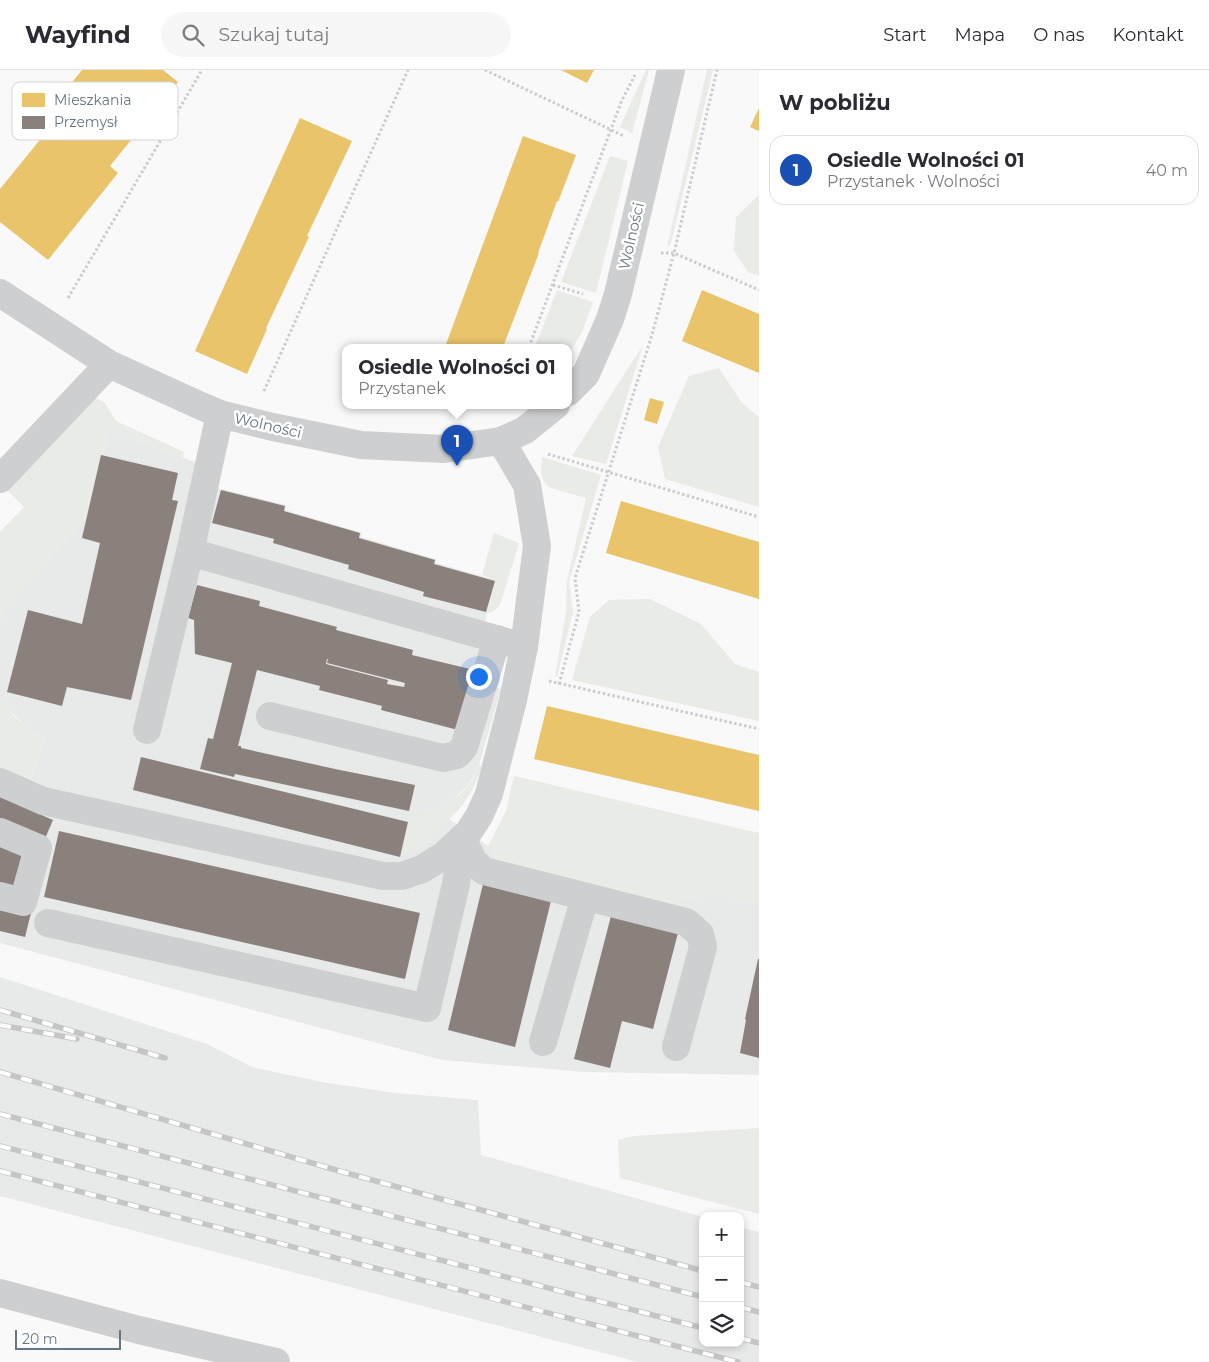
<!DOCTYPE html>
<html lang="pl">
<meta charset="utf-8">
<style>
body{margin:0;font-family:Montserrat,sans-serif;background:#f7f7f7;color:#2b2b33}
.controls{position:absolute;right:15px;bottom:15px;display:grid;overflow:hidden;border-radius:10px;box-shadow:0 2px 8px #0003}
.controls button{width:45px;height:45px;display:grid;place-items:center;padding:0;border:0;border-bottom:1px solid #e1e1e2;background:#fff;color:#2b2b33;font:25px sans-serif}
.scale{position:absolute;left:15px;bottom:12px;width:106px;box-sizing:border-box;padding-left:5px;border:2px solid #657683;border-top:0;font-size:14px;line-height:18px;white-space:nowrap;color:#657683;-webkit-text-stroke:4px #fff;paint-order:stroke}
.you{position:absolute;left:478px;top:606px;width:18px;height:18px;margin:-12px;border:4px solid #fff;border-radius:50%;background:#1a73e8;box-shadow:0 0 0 8px #1a73e833}
.badge{display:grid;place-items:center;width:32px;height:32px;border-radius:50%;background:#0f766e;color:#fff;font-size:16px;font-weight:700}
.pin{position:absolute;translate:-50% -41px;filter:drop-shadow(0 1px 2px #0008)}
.pin::after{content:'';position:absolute;top:26px;width:18px;height:15px;background:inherit;clip-path:polygon(0 0,100% 0,50% 100%)}
.popup{position:absolute;left:342px;top:274px;width:230px;height:65px;box-sizing:border-box;display:grid;place-content:center;border-radius:10px;background:#fff;filter:drop-shadow(0 1px 4px #0005);font-size:16px;white-space:nowrap;color:#7c7c81}
.popup b{font-size:19px;color:#2b2b33}
.popup::after{content:'';position:absolute;left:50%;top:100%;margin-left:-10px;border:10px solid transparent;border-top-color:#fff}
.list{margin:0;padding:0;list-style:none}
h2{display:flex;justify-content:space-between;align-items:center;height:65px;margin:0;padding:0 20px;font-size:21px}
h2 small{font-size:16px;font-weight:400;color:#7c7c81}
.list li{display:grid;grid-template-columns:32px 1fr auto;gap:15px;align-items:center;box-sizing:border-box;height:70px;margin:0 10px 10px;padding:0 10px;border:1px solid #e1e1e2;border-radius:15px}
.list b{display:block;font-size:19px;white-space:nowrap}
.list p{margin:0;font-size:16px;white-space:nowrap;color:#7c7c81}
.list em{font-size:16px;font-style:normal;color:#7c7c81}
.icon{flex:none;width:28px;height:28px;fill:none;stroke:currentColor;stroke-width:2;stroke-linecap:round;stroke-linejoin:round}
.map{position:relative;flex:none;width:759px;height:1292px;overflow:hidden}
header{display:flex;align-items:center;gap:30px;box-sizing:border-box;height:70px;padding:0 25px;background:#fff;border-bottom:1px solid #e1e1e2}
header strong{font-size:24px}
nav{display:flex;gap:28px;margin-inline-start:auto;font-size:18px}
.search{width:350px;height:45px;background:#f7f7f7;display:flex;align-items:center;gap:12px;box-sizing:border-box;padding:0 18px;border-radius:28px;color:#7c7c81;font-size:19px}
main{display:flex}
aside{flex:1;background:#fff}
.map>svg:first-child{display:block}
.built{fill:#e8e9e9}
.green{fill:#e8ebe6}
.homes{fill:#e9c46a}
.industry{fill:#8a817c;fill-rule:evenodd}
.lines{fill:none;stroke-linecap:round;stroke-linejoin:round}
.path{stroke:#cbcccd;stroke-width:3;stroke-dasharray:2.5 2.5;stroke-linecap:butt}
.minor{stroke:#cecfd0;stroke-width:28}
.rail-casing{stroke:#c3c5c6;stroke-width:5.5}
.rail{stroke:#fff;stroke-width:4;stroke-dasharray:11;stroke-linecap:butt}
.labels{text-anchor:middle;dominant-baseline:central;stroke-width:5;stroke-linejoin:round;paint-order:stroke}
.street-label{font-size:15px;fill:#657683;stroke:#fff}
.key{fill:#fff;stroke:#d1d6da;stroke-width:1}
.key-label{font-size:14px;fill:#657683}
</style>
<header>
<strong>Wayfind</strong>
<div class="search"><svg class="icon" aria-label="search" viewBox="0 0 24 24"><circle cx="10" cy="10" r="6"/><path d="M15 15l6 6"/></svg>Szukaj tutaj</div>
<nav><a>Start</a><a>Mapa</a><a>O nas</a><a>Kontakt</a></nav>
</header>
<main>
<div class="map">
<svg width="759" height="1292" viewBox="0 0 759 1292">
<rect width="100%" height="100%" fill="#f9f9f9"/>
<g class="built">
<polygon points="110,360 197,393 213,417 286,435 285,440 362,463 361,467 436,489 436,493 496,510 487,543 476,612 501,619 479,695 469,714 453,730 446,735 448,748 488,776 498,791 659,833 719,824 759,835 759,1005 585,1002 442,990 0,873 0,725 22,734 45,667 28,658 15,646 4,635 0,625 0,550 9,533 83,451"/>
<polygon points="0,907 207,974 252,997 322,1012 395,1023 478,1030 481,1085 703,1147 703,1273 740,1273 740,1157 759,1162 759,1292 638,1292 0,1126"/>
</g>
<g class="green">
<polygon points="646,0 649,0 632,63 620,57"/>
<polygon points="707,0 713,0 671,173 669,176 667,177"/>
<polygon points="610,86 628,91 596,223 561,212"/>
<polygon points="759,125 759,206 748,202 734,181 736,147"/>
<polygon points="557,220 593,232 582,262 568,285 568,277 535,277"/>
<polygon points="643,275 606,394 572,386"/>
<polygon points="719,298 742,333 759,347 759,437 665,409 658,377 689,306"/>
<polygon points="96,328 104,332 116,351 184,382 183,388 110,360 83,451 9,533 0,550 0,462 24,437 8,421 7,416 78,342"/>
<path d="M 542,387 L 601,405 L 569,512 L 573,542 L 557,607 L 555,607 L 566,542 L 567,511 L 586,428 L 551,418 C 539,411 541,400 542,387 Z"/>
<polygon points="494,463 519,473 500,535 494,541 487,543 496,510 482,505"/>
<polygon points="650,529 701,554 735,594 759,602 759,651 572,610 590,547 609,530"/>
<path d="M 0,625 C 8,645 25,657 45,667 L 29,712 L 0,701 Z"/>
<path d="M 479,695 L 482,697 C 477,710 472,722 464,733 C 455,747 418,776 403,783 L 411,746 C 433,741 456,733 470,713 C 474,708 476,701 479,695 Z"/>
<polygon points="514,706 759,763 759,835 719,824 659,833 498,791 488,776 506,741"/>
<polygon points="759,1058 759,1144 620,1108 618,1070 633,1066"/>
</g>
<g class="homes">
<polygon points="82,0 163,0 178,12 110,96 118,103 48,190 0,152 0,119 52,55 43,48"/>
<polygon points="561,0 594,0 587,13"/>
<polygon points="759,38 759,61 750,57"/>
<polygon points="300,48 352,71 307,166 309,167 266,258 267,259 247,304 195,281"/>
<polygon points="523,66 576,85 558,132 557,131 538,183 539,183 503,277 445,277"/>
<polygon points="702,220 759,244 759,303 682,271"/>
<polygon points="650,328 664,332 657,354 644,350"/>
<polygon points="621,431 759,472 759,529 606,483"/>
<polygon points="547,636 759,685 759,741 534,689"/>
</g>
<g class="industry">
<polygon points="101,385 178,403 172,430 178,431 131,630 67,617 62,636 7,622 28,540 82,554 100,473 82,468"/>
<polygon points="221,420 285,436 284,441 360,463 359,468 435,490 434,494 495,511 486,542 423,526 424,522 348,499 349,495 273,473 274,469 212,453"/>
<path d="M 197,515 L 260,531 L 259,536 L 337,557 L 336,560 L 413,580 L 412,585 L 474,600 L 458,660 L 381,640 L 382,636 L 319,620 L 320,616 L 257,600 L 238,676 L 241,676 L 241,678 L 335,699 L 415,715 L 409,741 L 235,704 L 234,707 L 200,699 L 208,668 L 213,669 L 232,593 L 195,584 L 194,550 L 188,548 ZM 327,589 L 328,589 L 327,593 L 405,613 L 404,617 L 387,614 L 388,610 L 326,594 Z"/>
<polygon points="141,687 408,752 400,787 133,720"/>
<polygon points="0,727 53,750 44,771 0,751"/>
<polygon points="59,761 420,843 405,909 44,827"/>
<polygon points="0,771 30,780 17,820 0,815"/>
<polygon points="483,814 551,831 515,977 448,960"/>
<polygon points="0,831 32,839 25,867 0,861"/>
<polygon points="611,846 678,863 653,959 622,951 610,998 574,989"/>
<polygon points="758,889 759,889 759,988 740,983 746,950 745,949"/>
</g>
<g class="lines">
<g class="path">
<polyline points="485,0 624,66"/>
<polyline points="661,183 674,183 759,220"/>
<polyline points="553,215 583,224"/>
<polyline points="68,228 202,0"/>
<polyline points="529,277 622,30 635,5"/>
<polyline points="264,321 408,0"/>
<polyline points="548,384 759,447"/>
<polyline points="549,611 759,659"/>
<polyline points="559,614 579,542 575,508 652,265 674,183 717,0"/>
</g>
<g class="minor">
<polyline points="0,223 109,294 201,336 220,344 273,357 361,375 444,379 501,371 525,360 556,335"/>
<polyline points="568,322 586,304 610,249 618,224 671,0"/>
<polyline points="0,409 109,294"/>
<polyline points="190,482 524,577"/>
<polyline points="270,646 443,688 457,685 464,677 497,569"/>
<polyline points="147,660 190,482 220,344"/>
<polyline points="0,712 43,731 383,806 402,806 422,799 443,786 468,763 479,746 489,724 513,630 524,577 537,476 527,415 501,371"/>
<polyline points="0,762 38,778 23,832 0,826"/>
<polyline points="462,768 474,792 484,801 686,852 700,864 703,877 676,977"/>
<polyline points="48,853 427,938 456,814 462,768"/>
<polyline points="543,972 585,827"/>
<polyline points="0,1223 139,1260 276,1292"/>
</g>
<g class="rail-casing">
<g id="rail">
<polyline points="0,940 165,988"/>
<polyline points="0,955 77,969"/>
<polyline points="0,1002 343,1102 703,1201"/>
<polyline points="0,1044 703,1227"/>
<polyline points="0,1076 703,1258"/>
<polyline points="0,1101 738,1292"/>
<polyline points="740,1212 759,1217"/>
<polyline points="740,1237 759,1242"/>
<polyline points="740,1268 759,1273"/>
</g>
</g>
<use href="#rail" class="rail"/>
</g>
<g class="labels">
<g class="street-label">
<text transform="translate(631 166) rotate(-77)">Wolności</text>
<text transform="translate(268 355) rotate(13)">Wolności</text>
</g>
</g>
<rect x="12" y="12" width="166" height="58" rx="8" class="key"/>
<rect x="22" y="23" width="23" height="14" fill="#e9c46a"/>
<rect x="22" y="46" width="23" height="13" fill="#8a817c"/>
<g class="key-label">
<text x="54" y="35">Mieszkania</text>
<text x="54" y="57">Przemysł</text>
</g>
</svg>
<div class="controls">
<button>+</button>
<button>−</button>
<button><svg class="icon" aria-label="layers" viewBox="0 0 24 24"><path d="M12 4l9 5-9 5-9-5zM3 14l9 5 9-5"/></svg></button>
</div>
<div class="scale">20 m</div>
<div class="you"></div>
<div class="pin badge" style="left:457px;top:396px;background:#1a4fb4">1</div>
<div class="popup"><b>Osiedle Wolności 01</b>Przystanek</div>
</div>
<aside>
<h2>W pobliżu<small></small></h2>
<ul class="list">
<li><span class="badge" style="background:#1a4fb4">1</span><div><b>Osiedle Wolności 01</b><p>Przystanek · Wolności</p></div><em>40 m</em></li>
</ul>
</aside>
</main>
